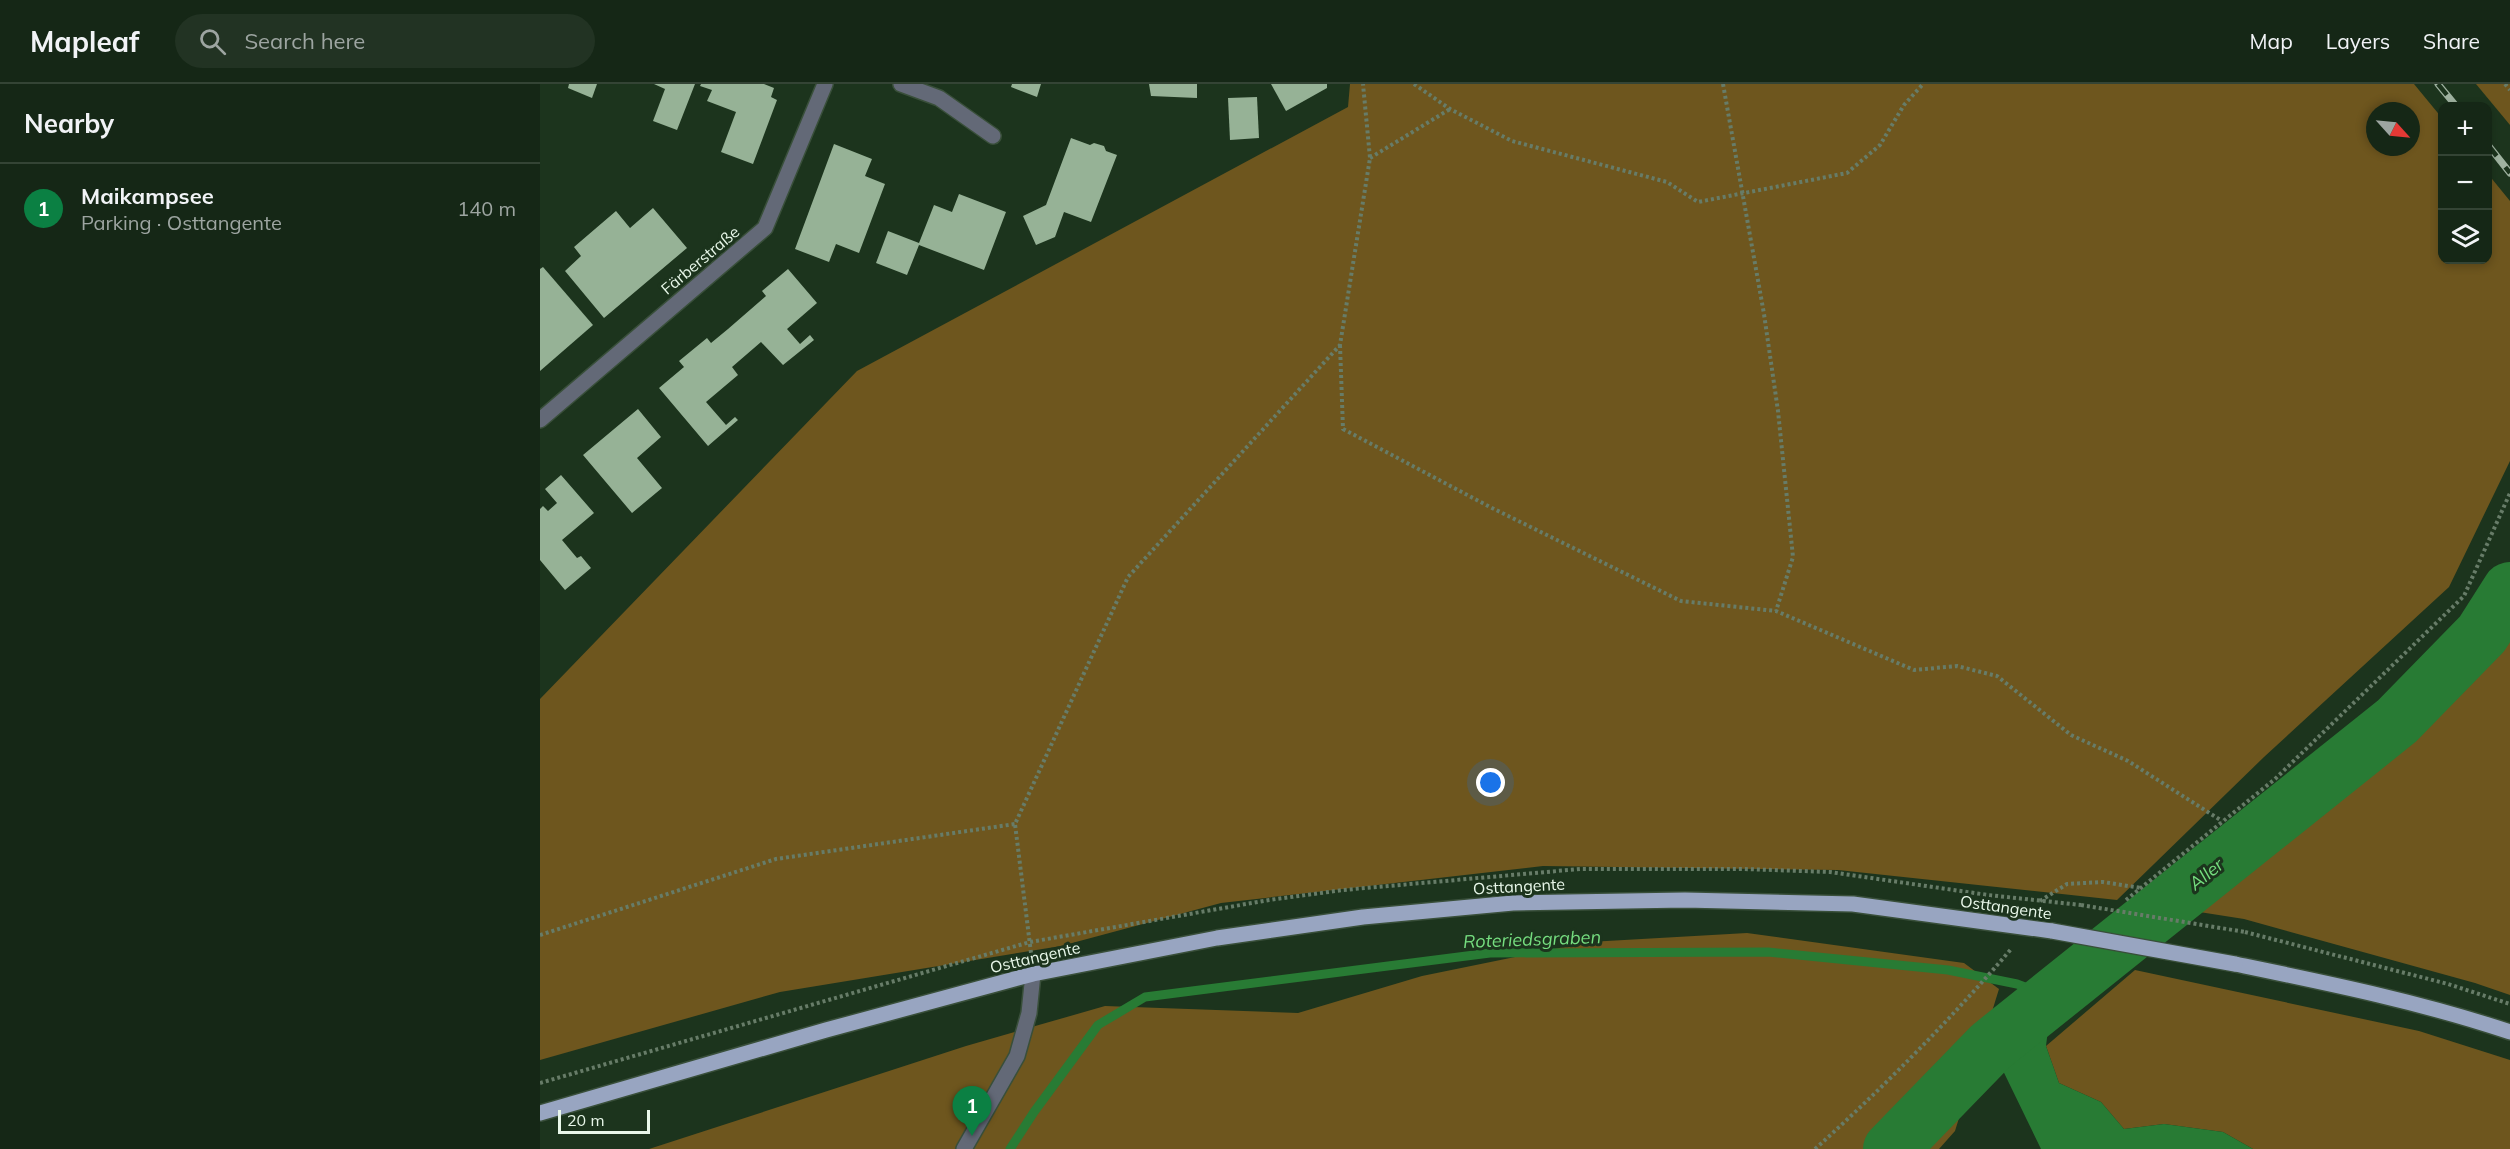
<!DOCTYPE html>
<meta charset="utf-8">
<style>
body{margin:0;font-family:Mulish,sans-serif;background:#223323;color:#f1f3f6}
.controls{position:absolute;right:18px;top:18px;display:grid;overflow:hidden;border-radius:12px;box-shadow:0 3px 9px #0003}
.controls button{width:54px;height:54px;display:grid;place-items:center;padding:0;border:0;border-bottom:2px solid #344435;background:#152716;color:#f1f3f6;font:30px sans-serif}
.compass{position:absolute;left:1826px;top:18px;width:54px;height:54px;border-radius:50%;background:#152716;box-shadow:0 3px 9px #0003;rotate:117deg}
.scale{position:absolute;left:18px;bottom:15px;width:92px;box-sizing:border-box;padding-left:6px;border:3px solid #e8f7e9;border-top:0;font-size:16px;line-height:21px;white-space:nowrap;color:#e8f7e9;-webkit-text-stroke:4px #1c341d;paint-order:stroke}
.you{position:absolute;left:951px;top:699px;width:21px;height:21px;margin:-15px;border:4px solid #fff;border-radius:50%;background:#1a73e8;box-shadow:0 0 0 9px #1a73e833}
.badge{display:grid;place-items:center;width:39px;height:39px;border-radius:50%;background:#0b8043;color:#fff;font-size:20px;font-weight:700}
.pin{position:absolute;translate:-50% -50px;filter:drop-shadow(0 2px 3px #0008)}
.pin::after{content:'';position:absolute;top:32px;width:21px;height:18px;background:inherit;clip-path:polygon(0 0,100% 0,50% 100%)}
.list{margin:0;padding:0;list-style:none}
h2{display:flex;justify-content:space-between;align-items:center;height:78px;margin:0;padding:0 24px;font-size:26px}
h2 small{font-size:20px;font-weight:400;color:#9da5a1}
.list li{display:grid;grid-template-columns:39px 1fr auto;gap:18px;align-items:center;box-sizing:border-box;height:90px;padding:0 24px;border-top:2px solid #344435}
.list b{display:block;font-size:22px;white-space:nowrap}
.list p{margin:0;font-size:20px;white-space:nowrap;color:#9da5a1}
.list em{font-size:20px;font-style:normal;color:#9da5a1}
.icon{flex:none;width:33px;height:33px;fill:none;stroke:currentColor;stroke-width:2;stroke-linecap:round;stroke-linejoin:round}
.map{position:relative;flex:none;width:1970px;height:1065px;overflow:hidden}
header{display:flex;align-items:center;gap:36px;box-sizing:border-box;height:84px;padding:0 30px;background:#152716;border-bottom:2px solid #344435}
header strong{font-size:28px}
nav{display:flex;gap:33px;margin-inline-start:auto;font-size:21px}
.search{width:420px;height:54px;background:#223323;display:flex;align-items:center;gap:15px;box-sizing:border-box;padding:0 21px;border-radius:33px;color:#9da5a1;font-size:22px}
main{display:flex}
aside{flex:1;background:#152716}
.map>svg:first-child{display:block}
.forest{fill:#6e561e;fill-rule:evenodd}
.water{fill:#287b34}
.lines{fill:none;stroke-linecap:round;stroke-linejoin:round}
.stream{stroke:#287b34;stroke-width:9}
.river{stroke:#287b34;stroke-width:56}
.building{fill:#96b296}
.minor-casing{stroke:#394f3a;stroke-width:18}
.major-casing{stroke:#394f3a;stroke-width:18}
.path{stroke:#677c68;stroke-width:4;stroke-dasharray:3 3;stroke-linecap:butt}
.minor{stroke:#636977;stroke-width:15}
.major{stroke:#98a5c1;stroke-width:15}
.rail-casing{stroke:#9fb2a0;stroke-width:7}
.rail{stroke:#1c341d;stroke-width:4.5;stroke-dasharray:14;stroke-linecap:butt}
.major-bridge-casing{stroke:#394f3a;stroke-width:18;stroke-linecap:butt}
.path-bridge{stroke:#677c68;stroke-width:4;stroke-dasharray:3 3;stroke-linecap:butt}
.major-bridge{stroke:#98a5c1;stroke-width:15}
.labels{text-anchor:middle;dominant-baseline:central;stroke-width:6;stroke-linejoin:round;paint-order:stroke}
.street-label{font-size:16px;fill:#e8f7e9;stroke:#1c341d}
.water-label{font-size:18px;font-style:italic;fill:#75dd7f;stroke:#1c341d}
</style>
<header>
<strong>Mapleaf</strong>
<div class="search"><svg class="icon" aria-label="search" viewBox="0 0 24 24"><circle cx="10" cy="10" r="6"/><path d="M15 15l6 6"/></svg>Search here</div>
<nav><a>Map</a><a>Layers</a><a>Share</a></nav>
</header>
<main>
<aside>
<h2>Nearby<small></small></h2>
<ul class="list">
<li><span class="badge">1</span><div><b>Maikampsee</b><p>Parking · Osttangente</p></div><em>140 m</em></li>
</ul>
</aside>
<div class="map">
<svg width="1970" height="1065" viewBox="0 0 1970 1065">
<rect width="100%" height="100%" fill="#1c341d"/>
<g class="forest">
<path d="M 810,0 L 1874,0 L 1902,34 L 1902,176 L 1948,176 L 1948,90 L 1970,117 L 1970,377 L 1909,503 L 1724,673 L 1577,816 L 1298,786 L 1003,782 L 681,819 L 521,862 L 240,908 L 0,976 L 0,615 L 317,287 L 808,23 ZM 1835,27 L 1871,27 L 1871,63 L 1835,63 Z"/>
<polygon points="1936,0 1970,0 1970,41"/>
<polygon points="1970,549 1970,911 1935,899 1704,835 1653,827 1893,638"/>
<polygon points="1207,849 1424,879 1459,905 1415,1047 1399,1065 109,1065 426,962 565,922 758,929 882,892 1049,858"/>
<polygon points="1595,886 1879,947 1970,976 1970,1065 1713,1065 1683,1048 1624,1040 1584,1045 1561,1018 1519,999 1506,962"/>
</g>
<polygon class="water" points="1512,913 1506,962 1519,999 1561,1018 1584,1045 1624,1040 1683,1048 1713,1065 1501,1065 1451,962"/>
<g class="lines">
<polyline class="stream" points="470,1065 494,1028 558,941 605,913 950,869 1228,868 1408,886 1477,900 1512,913"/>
<polyline class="river" points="1351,1065 1451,962 1857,637 1942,550 1970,506"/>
</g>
<g class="building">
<polygon points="29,0 57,0 52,14 28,4"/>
<polygon points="114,0 155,0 137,46 113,37 125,5"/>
<polygon points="161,0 224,0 234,4 231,13 237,16 213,80 181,68 196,28 167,17 172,6 160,2"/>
<polygon points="472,0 501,0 497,13 471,3"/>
<polygon points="609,0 657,0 657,14 611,12"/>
<polygon points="731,0 787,0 787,4 746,27"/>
<polygon points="717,13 719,54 690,56 688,14"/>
<polygon points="531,54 550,61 554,59 564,62 566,67 577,71 551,138 524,128 515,153 496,161 483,132 506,121"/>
<polygon points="294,60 332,75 325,92 345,100 319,169 296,160 289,178 255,165"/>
<polygon points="419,110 466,128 444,186 379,161 367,191 336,179 348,147 379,159 394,121 412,128"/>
<polygon points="113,124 147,164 64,234 25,187 41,172 34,163 76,127 90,144"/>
<polygon points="3,183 53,241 0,287 0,185"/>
<polygon points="248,185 277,219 247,245 260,260 270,251 274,256 243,281 221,258 192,283 198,291 166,318 186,341 195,333 198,336 168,362 119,304 144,283 139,277 167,254 171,259 188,245 226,212 222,207"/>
<polygon points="98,325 121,353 97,374 122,404 92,429 43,371"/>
<polygon points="21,391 54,429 22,456 37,474 41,472 51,484 25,506 0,476 0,425 3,422 8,427 17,419 5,405"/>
</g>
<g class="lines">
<g class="minor-casing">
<g id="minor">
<polyline points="361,0 399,14 453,52"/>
<polyline points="0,336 225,144 285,0"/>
<polyline points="424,1065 477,972 489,929 493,890"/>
</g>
</g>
<g class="major-casing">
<g id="major">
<path d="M 1695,880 C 1787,899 1881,918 1970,948"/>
<polyline points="0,1029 286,946 493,890 677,854 823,833 973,819 1145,816 1313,820 1512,847"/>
</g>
</g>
<g class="path">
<polyline points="874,0 910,25 972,57 1127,98 1158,118 1307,89 1340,61 1364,21 1383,0"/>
<polyline points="1183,0 1224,230 1238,327 1253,473 1236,527"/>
<polyline points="1965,0 1970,6"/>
<polyline points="830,74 910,25"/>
<polyline points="800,261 803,345 950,423 1141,517 1236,527 1374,586 1417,582 1457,592 1531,651 1588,677 1682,737"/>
<polyline points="1586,816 1735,695 1924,512 1970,409"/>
<polyline points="1500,817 1527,800 1563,798 1601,804"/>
<polyline points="1705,848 1908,900 1970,920"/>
<polyline points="0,851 236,775 475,740"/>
<polyline points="491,869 475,740 588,493 800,261 830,74 823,0"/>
<polyline points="0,999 490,858 729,816 803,806 1040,785 1204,785 1290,788 1448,811 1541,821"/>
<path d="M 1275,1065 C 1345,1002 1411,935 1472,864"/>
</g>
<use href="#minor" class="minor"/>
<use href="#major" class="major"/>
<g class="rail-casing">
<g id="rail">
<polyline points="1898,0 1916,22"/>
<polyline points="1948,61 1970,89"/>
</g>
</g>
<use href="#rail" class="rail"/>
<g class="major-bridge-casing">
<polyline id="major-bridge" points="1512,847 1695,880"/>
</g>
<polyline class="path-bridge" points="1541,821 1705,848"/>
<use href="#major-bridge" class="major-bridge"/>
</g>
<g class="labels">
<g class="street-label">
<text transform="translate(160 176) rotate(-40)">Färberstraße</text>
<text transform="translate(979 802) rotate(-3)">Osttangente</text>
<text transform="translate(1466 823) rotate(8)">Osttangente</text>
<text transform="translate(495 873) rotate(-13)">Osttangente</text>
</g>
<g class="water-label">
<text transform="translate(1666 790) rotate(-39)">Aller</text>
<text transform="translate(992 855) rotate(-2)">Roteriedsgraben</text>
</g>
</g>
</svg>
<div class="controls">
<button>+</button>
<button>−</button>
<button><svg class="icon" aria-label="layers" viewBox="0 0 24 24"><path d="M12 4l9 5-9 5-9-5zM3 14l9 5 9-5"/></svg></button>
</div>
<svg class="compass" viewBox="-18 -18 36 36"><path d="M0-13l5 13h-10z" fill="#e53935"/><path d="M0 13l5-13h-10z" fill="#9da5a1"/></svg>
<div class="scale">20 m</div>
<div class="you"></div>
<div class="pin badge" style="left:432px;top:1052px">1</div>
</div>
</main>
